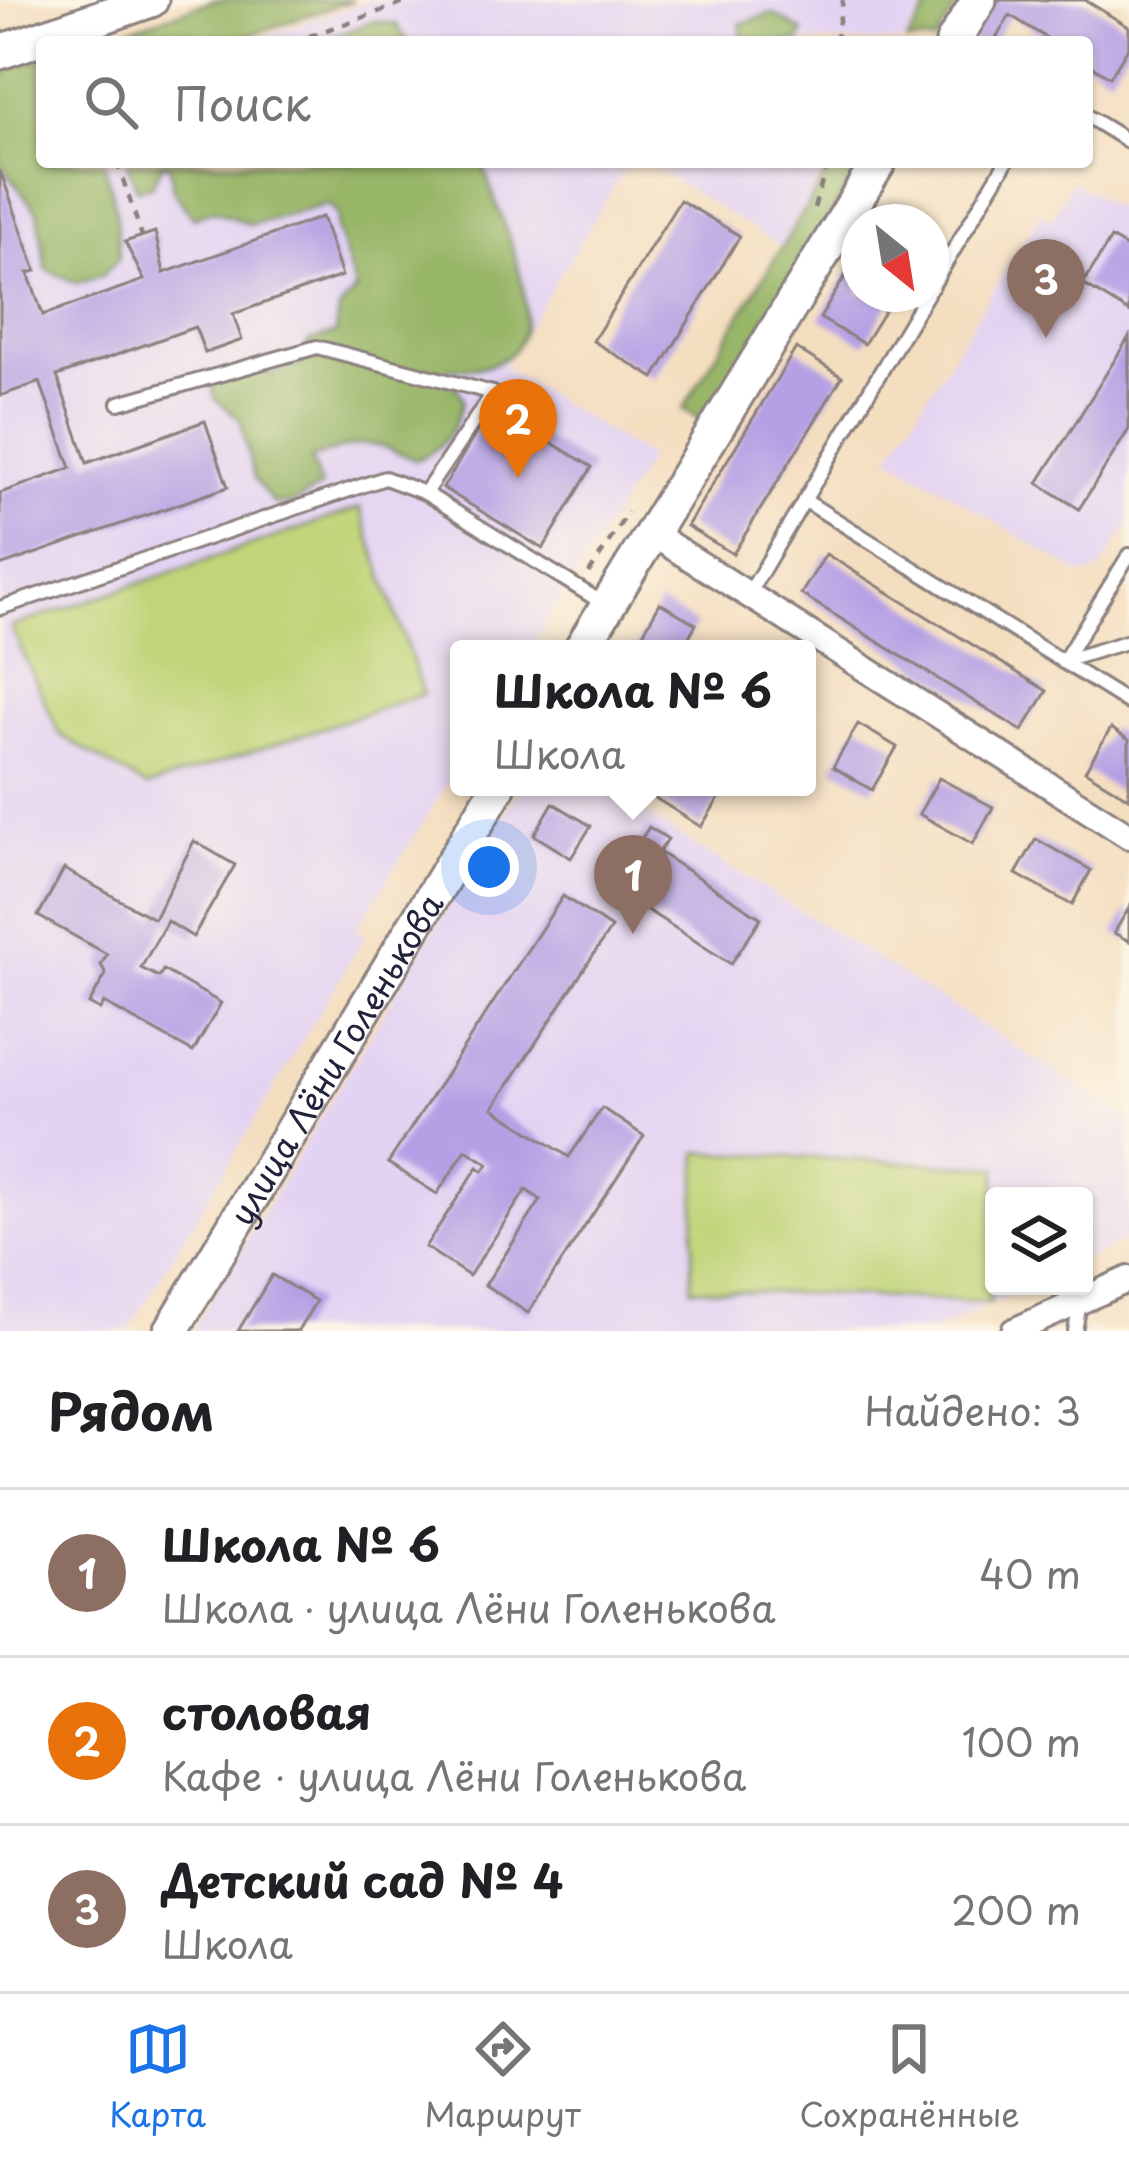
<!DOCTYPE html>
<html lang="ru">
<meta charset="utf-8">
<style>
body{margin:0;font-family:"Playpen Sans",sans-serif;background:#f6f6f6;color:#202124}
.controls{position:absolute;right:36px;bottom:36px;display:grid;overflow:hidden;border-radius:12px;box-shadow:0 3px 9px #0004}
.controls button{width:108px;height:108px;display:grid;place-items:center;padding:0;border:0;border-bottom:3px solid #e0e0e0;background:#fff;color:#202124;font:60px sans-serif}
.compass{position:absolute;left:841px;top:204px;width:108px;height:108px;border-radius:50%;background:#fff;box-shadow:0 3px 9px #0004;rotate:150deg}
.you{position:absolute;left:489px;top:867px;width:42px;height:42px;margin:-30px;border:9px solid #fff;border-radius:50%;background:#1a73e8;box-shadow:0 0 0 18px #1a73e833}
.badge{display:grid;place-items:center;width:78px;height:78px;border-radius:50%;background:#1a73e8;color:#fff;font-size:39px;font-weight:700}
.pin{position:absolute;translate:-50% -99px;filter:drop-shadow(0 3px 6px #0008)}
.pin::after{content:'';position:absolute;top:63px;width:42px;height:36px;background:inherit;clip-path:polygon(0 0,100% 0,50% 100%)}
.popup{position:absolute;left:450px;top:640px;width:366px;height:156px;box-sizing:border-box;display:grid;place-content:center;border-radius:12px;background:#fff;filter:drop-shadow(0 3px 9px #0005);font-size:39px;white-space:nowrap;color:#757577}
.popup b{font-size:45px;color:#202124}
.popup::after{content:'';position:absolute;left:50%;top:100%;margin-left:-24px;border:24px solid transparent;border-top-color:#fff}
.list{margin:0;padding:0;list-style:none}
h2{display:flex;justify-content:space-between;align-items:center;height:156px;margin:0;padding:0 48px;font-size:51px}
h2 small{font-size:39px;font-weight:400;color:#757577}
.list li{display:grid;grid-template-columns:78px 1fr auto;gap:36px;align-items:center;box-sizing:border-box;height:168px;padding:0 48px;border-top:3px solid #e0e0e0}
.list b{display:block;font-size:45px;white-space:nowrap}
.list p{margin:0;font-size:39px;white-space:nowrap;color:#757577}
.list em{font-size:39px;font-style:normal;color:#757577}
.icon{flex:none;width:66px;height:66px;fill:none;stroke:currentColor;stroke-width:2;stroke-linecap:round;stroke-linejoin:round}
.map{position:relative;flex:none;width:1129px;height:1331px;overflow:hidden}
.search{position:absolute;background:#fff;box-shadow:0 3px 9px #0004;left:36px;right:36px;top:36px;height:132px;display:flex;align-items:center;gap:30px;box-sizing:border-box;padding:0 42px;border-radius:12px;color:#757577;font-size:45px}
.sheet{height:660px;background:#fff}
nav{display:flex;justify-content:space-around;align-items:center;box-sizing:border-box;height:168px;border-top:3px solid #e0e0e0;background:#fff;font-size:33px;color:#757577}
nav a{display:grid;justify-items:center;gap:6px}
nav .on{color:#1a73e8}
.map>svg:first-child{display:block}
.built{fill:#e3d3f3}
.green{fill:#c0d478;stroke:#717b5a;stroke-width:3}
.forest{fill:#98b668;stroke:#5d6c52;stroke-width:3}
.building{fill:#b6a0e5}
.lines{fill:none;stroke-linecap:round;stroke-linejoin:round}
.lane-casing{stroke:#8b807e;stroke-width:18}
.street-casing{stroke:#8b807e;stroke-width:30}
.secondary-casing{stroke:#8b807e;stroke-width:39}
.path{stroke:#8b807e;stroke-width:4.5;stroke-dasharray:9 9;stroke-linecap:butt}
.lane{stroke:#fff;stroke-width:12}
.street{stroke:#fff;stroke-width:24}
.secondary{stroke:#fff;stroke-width:33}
.labels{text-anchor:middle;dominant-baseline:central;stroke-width:12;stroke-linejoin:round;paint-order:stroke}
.street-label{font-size:33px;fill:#22223b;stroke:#fcf5e5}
</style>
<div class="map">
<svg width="1129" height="1331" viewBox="0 0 1129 1331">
<rect width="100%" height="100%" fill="#fcf5e5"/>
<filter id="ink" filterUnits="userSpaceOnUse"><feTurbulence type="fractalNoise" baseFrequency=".00833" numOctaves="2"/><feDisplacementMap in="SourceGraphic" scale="24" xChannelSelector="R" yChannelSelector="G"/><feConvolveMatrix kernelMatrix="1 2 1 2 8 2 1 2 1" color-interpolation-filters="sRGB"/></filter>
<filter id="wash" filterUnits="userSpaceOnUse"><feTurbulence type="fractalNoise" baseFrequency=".004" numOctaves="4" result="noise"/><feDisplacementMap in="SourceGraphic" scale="48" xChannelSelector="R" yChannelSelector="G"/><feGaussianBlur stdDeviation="2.7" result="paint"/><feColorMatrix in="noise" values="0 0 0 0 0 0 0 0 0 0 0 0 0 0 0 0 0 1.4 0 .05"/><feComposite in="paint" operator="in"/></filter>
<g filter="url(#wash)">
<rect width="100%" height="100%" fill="#f4dec0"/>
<g class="built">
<polygon points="371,0 930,0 904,42 247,42"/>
<polygon points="0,126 42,162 629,162 503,367 649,458 530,649 459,649 459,764 356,930 365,936 128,1331 0,1331"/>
<polygon points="645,162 831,162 780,246"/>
<polygon points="1071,181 1129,216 1129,524 1100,571 1082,575 890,456 1041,213 1051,219"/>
<polygon points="520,787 602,787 1129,1118 1129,1239 1084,1260 1084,1196 994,1196 994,1286 1029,1286 934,1331 192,1331"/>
</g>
<g class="green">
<polygon points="360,508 423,694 147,787 60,735 11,627"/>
<polygon points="698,1152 997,1167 990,1303 691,1288"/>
</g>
<g class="forest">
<polygon points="214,0 353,0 229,42 93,42"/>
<polygon points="933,0 961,0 935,42 907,42"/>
<polygon points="773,13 803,32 799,42 743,42 740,24"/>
<polygon points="374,21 396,24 408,42 314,42"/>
<polygon points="42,59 42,162 104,162 116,209 119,258 101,276 77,283 46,269 38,213 0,163 0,84 11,67"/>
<path d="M 127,162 L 483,162 C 491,207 568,339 492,364 C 473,370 447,368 427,371 L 457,387 L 463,399 C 457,428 443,451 415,460 C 364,436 361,443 311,458 L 321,487 L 292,504 L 274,504 L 254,479 L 240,419 L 215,399 L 212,384 L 226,372 L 257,366 L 270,375 L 302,364 L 308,342 L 336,333 L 339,310 L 356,290 L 336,228 L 338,216 L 329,204 L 250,225 L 214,210 L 193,218 L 173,190 L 170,167 L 163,164 L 151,186 L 137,189 Z"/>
<polygon points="834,162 862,162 704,422 683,409"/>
</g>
<g id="blocks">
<g class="building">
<polygon points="995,0 1085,0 1129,27 1129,46 1110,77 1087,63 1087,42 1053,42 1010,15 996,38 1002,42 970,42"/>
<polygon points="0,170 36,271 28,273 43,315 144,280 125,242 155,232 164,273 322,217 342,276 233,314 242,340 205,353 195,327 57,376 87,463 205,421 228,487 0,566 0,493 71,468 40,382 0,396"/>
<polygon points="680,200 740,236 654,378 593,341"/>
<polygon points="890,203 922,222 878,222"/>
<polygon points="1111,238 1129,249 1129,312 1083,284"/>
<polygon points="859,253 859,294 895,294 864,344 820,318"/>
<polygon points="1129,337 1129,429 1079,509 1038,483"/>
<polygon points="796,348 842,377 733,554 687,526"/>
<polygon points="492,407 592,467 543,549 443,488"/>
<polygon points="826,554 1047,691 1022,731 801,594"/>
<polygon points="660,603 696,624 682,649 634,649"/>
<polygon points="858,724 897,747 872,790 833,767"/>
<polygon points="1111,728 1129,740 1129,798 1085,771"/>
<polygon points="939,778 993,807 973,844 919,814"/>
<polygon points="653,787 726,787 701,827 649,794"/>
<polygon points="553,803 591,826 571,858 534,835"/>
<polygon points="649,827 668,839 659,852 761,918 731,964 627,897 630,893 613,882"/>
<polygon points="1036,839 1091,870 1072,905 1016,874"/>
<polygon points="194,841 235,865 193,937 167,921 141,968 159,977 163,970 221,1003 193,1052 104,1003 100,1010 89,1004 106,974 101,965 107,954 38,916 64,869 154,919"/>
<polygon points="563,896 611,928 493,1108 569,1157 602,1108 644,1136 528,1313 485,1285 541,1200 526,1190 469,1276 425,1247 478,1167 483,1171 488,1164 466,1150 437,1194 388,1163"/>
<polygon points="1129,908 1129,941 1114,933"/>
<polygon points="272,1275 316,1301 298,1331 238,1331"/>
</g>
</g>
</g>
<g filter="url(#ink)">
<use href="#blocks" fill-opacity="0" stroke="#8b807e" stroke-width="3"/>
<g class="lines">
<g class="lane-casing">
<g id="lane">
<polyline points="1087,116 1129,142"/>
<polyline points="931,288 1006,162"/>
<polyline points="119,403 317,347 493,393 425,493 606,605"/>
<polyline points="804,500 1129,703"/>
<polyline points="748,595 927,294"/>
<polyline points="0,608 385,478 425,493"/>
<polyline points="1064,661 1129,641"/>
<polyline points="1063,662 1129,555"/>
<polyline points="1075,1331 1080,1303"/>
</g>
</g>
<g class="street-casing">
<g id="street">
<polyline points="651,533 1129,836"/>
<polyline points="1014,1331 1129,1279"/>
</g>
</g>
<g class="secondary-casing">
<g id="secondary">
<polyline points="953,42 979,0"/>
<polyline points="0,52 151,0"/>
<polyline points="581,649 879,162"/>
<path id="s1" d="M 171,1331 L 498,787"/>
</g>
</g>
<g class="path">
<polyline points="292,42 413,0"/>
<polyline points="835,42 843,0"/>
<polyline points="117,162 142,236"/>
<polyline points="814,208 828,162"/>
<polyline points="589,573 628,512"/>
</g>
<use href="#lane" class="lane"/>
<use href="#street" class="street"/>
<use href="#secondary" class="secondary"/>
</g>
</g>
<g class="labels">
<g class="street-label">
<text stroke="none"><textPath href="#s1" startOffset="318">улица Лёни Голенькова</textPath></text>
</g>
</g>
</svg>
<div class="controls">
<button><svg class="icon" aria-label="layers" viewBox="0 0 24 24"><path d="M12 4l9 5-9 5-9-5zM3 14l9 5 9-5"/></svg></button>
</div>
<svg class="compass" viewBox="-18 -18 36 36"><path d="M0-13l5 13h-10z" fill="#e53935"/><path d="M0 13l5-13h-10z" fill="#757577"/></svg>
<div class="you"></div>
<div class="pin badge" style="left:633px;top:934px;background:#8d6e63">1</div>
<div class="popup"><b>Школа № 6</b>Школа</div>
<div class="pin badge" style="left:518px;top:478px;background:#e8710a">2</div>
<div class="pin badge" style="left:1046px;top:338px;background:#8d6e63">3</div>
<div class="search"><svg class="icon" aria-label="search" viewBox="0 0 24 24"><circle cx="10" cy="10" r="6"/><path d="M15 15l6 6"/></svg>Поиск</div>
</div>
<section class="sheet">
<h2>Рядом<small>Найдено: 3</small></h2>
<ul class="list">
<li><span class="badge" style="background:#8d6e63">1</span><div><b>Школа № 6</b><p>Школа · улица Лёни Голенькова</p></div><em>40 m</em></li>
<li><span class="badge" style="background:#e8710a">2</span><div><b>столовая</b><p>Кафе · улица Лёни Голенькова</p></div><em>100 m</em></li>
<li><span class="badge" style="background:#8d6e63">3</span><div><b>Детский сад № 4</b><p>Школа</p></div><em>200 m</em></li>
</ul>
</section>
<nav>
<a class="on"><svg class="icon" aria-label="map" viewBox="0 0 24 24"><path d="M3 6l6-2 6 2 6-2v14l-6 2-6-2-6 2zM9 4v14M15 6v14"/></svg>Карта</a>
<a><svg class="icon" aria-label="directions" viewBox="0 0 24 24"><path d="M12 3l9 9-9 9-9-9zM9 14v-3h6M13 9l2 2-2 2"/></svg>Маршрут</a>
<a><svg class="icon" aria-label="saved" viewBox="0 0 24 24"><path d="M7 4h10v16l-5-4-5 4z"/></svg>Сохранённые</a>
</nav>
